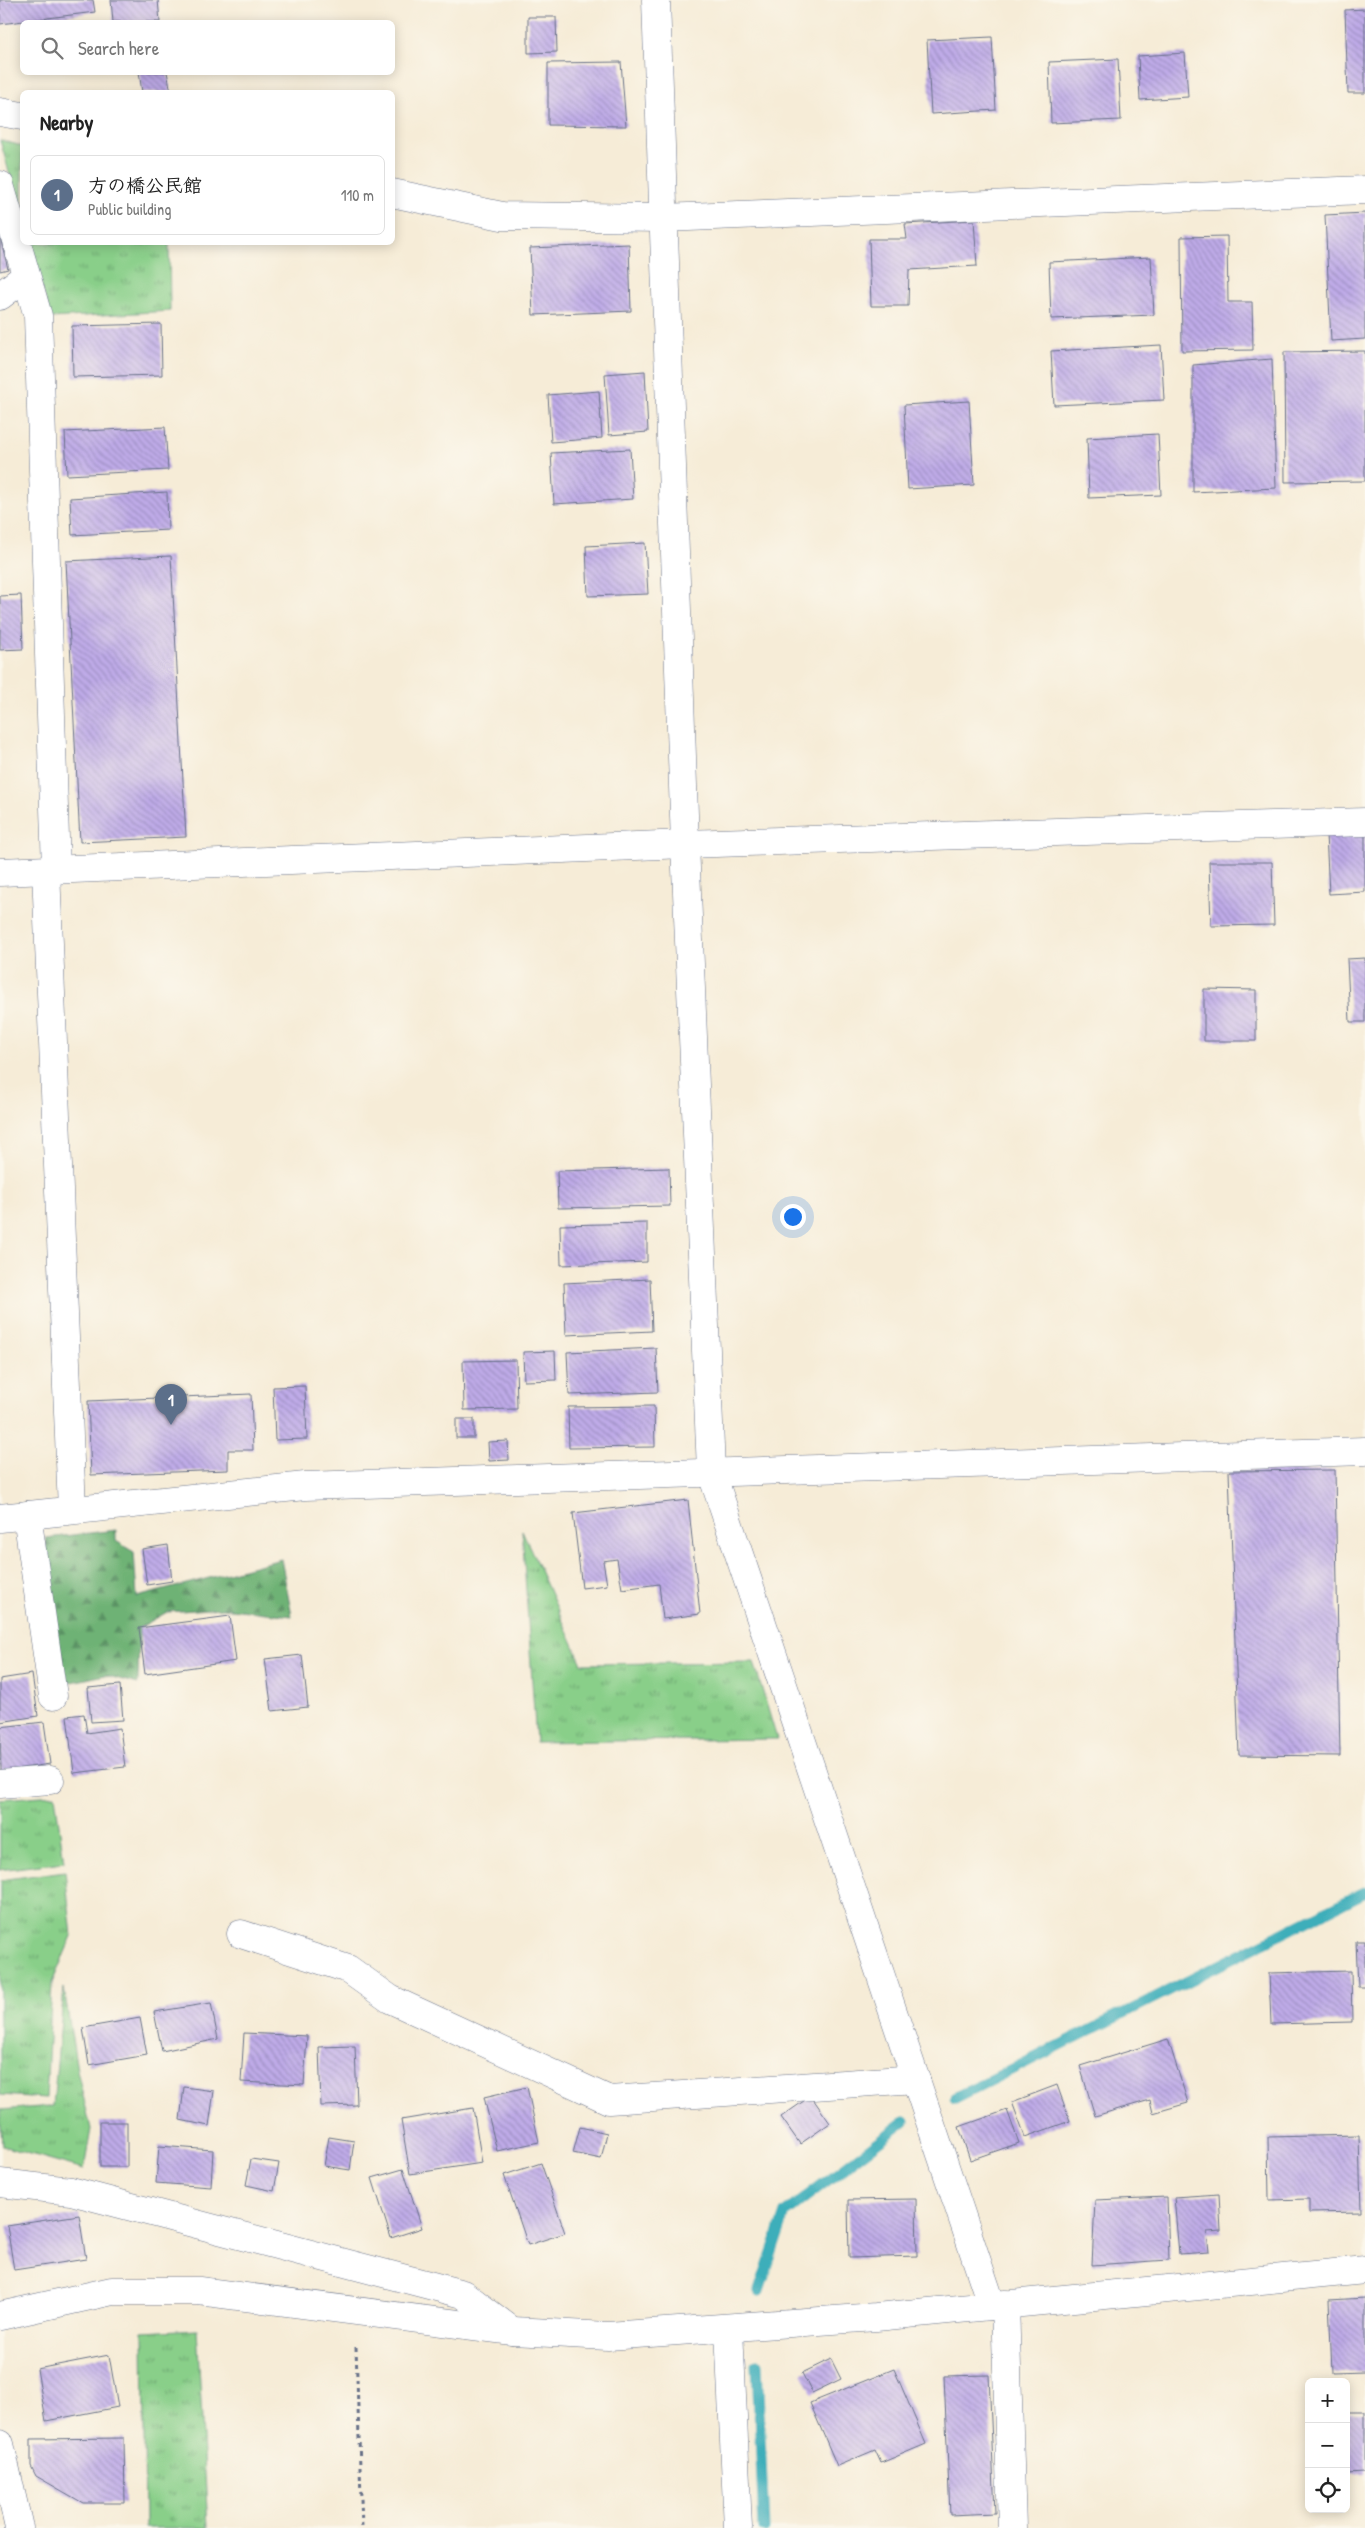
<!DOCTYPE html>
<meta charset="utf-8">
<style>
body{margin:0;font-family:"Patrick Hand","Klee One",sans-serif;background:#f2f2f2;color:#222}
.controls{position:absolute;right:15px;bottom:15px;display:grid;overflow:hidden;border-radius:8px;box-shadow:0 2px 12px #0003}
.controls button{width:45px;height:45px;display:grid;place-items:center;padding:0;border:0;border-bottom:1px solid #e0e0e0;background:#fff;color:#222;font:25px sans-serif}
.you{position:absolute;left:792px;top:1216px;width:18px;height:18px;margin:-12px;border:4px solid #fff;border-radius:50%;background:#1a73e8;box-shadow:0 0 0 8px #1a73e833}
.badge{display:grid;place-items:center;width:32px;height:32px;border-radius:50%;background:#d93025;color:#fff;font-size:16px;font-weight:700}
.pin{position:absolute;translate:-50% -41px;filter:drop-shadow(0 1px 2px #0008)}
.pin::after{content:'';position:absolute;top:26px;width:18px;height:15px;background:inherit;clip-path:polygon(0 0,100% 0,50% 100%)}
.list{margin:0;padding:0;list-style:none}
h2{display:flex;justify-content:space-between;align-items:center;height:65px;margin:0;padding:0 20px;font-size:21px}
h2 small{font-size:16px;font-weight:400;color:#767676}
.list li{display:grid;grid-template-columns:32px 1fr auto;gap:15px;align-items:center;box-sizing:border-box;height:80px;margin:0 10px 10px;padding:0 10px;border:1px solid #e0e0e0;border-radius:8px}
.list b{display:block;font-size:19px;white-space:nowrap}
.list p{margin:0;font-size:16px;white-space:nowrap;color:#767676}
.list em{font-size:16px;font-style:normal;color:#767676}
.icon{flex:none;width:28px;height:28px;fill:none;stroke:currentColor;stroke-width:2;stroke-linecap:round;stroke-linejoin:round}
.map{position:relative;flex:none;width:1365px;height:2528px;overflow:hidden}
.search{position:absolute;background:#fff;box-shadow:0 2px 12px #0003;left:20px;top:20px;width:375px;height:55px;display:flex;align-items:center;gap:12px;box-sizing:border-box;padding:0 18px;border-radius:8px;color:#767676;font-size:19px}
.panel{position:absolute;background:#fff;box-shadow:0 2px 12px #0003;left:20px;top:90px;width:375px;height:155px;border-radius:8px}
.map>svg:first-child{display:block}
.grass{fill:url(#grass-tufts);stroke:#527f74}
.forest{fill:url(#forest-firs);stroke:#44706a}
.lines{fill:none;stroke-linecap:round;stroke-linejoin:round}
.stream{stroke:#3eaeba;stroke-width:11}
.building{fill:url(#building-back-hatch)}
.minor-casing{stroke:#687188;stroke-width:29}
.path{stroke:#687188;stroke-width:3;stroke-dasharray:4 4;stroke-linecap:butt}
.minor{stroke:#fff;stroke-width:28}
</style>
<div class="map">
<svg width="1365" height="2528" viewBox="0 0 1365 2528">
<defs>
<pattern id="grass-tufts" width="24" height="20" patternUnits="userSpaceOnUse" patternTransform="scale(1.25)"><rect width="24" height="20" fill="#89cf89"/><path d="M3 7l-1-3M5 7V3M7 7l1-3M15 17l-1-3M17 17v-4M19 17l1-3" fill="none" stroke="#6fa873"/></pattern>
<pattern id="forest-firs" width="22" height="20" patternUnits="userSpaceOnUse" patternTransform="scale(1.25)"><rect width="22" height="20" fill="#6eb275"/><path d="M5 1l3.5 6h-7zM16 11l3.5 6h-7z" fill="#5a9163"/></pattern>
<pattern id="building-back-hatch" width="6" height="6" patternUnits="userSpaceOnUse" patternTransform="scale(1.25)"><rect width="6" height="6" fill="#bfabe8"/><path d="M-1 5l2 2M0 0l6 6M5-1l2 2" fill="none" stroke="#9a8cbf"/></pattern>
</defs>
<rect width="100%" height="100%" fill="#fbf7ec"/>
<filter id="ink" filterUnits="userSpaceOnUse"><feTurbulence type="fractalNoise" baseFrequency=".02" numOctaves="2"/><feDisplacementMap in="SourceGraphic" scale="10" xChannelSelector="R" yChannelSelector="G"/><feConvolveMatrix kernelMatrix="1 2 1 2 8 2 1 2 1" color-interpolation-filters="sRGB"/></filter>
<filter id="wash" filterUnits="userSpaceOnUse"><feTurbulence type="fractalNoise" baseFrequency=".0096" numOctaves="4" result="noise"/><feDisplacementMap in="SourceGraphic" scale="20" xChannelSelector="R" yChannelSelector="G"/><feGaussianBlur stdDeviation="1.12" result="paint"/><feColorMatrix in="noise" values="0 0 0 0 0 0 0 0 0 0 0 0 0 0 0 0 0 1.4 0 .05"/><feComposite in="paint" operator="in"/></filter>
<g filter="url(#wash)">
<rect width="100%" height="100%" fill="#f6ecd7"/>
<g class="grass">
<polygon points="0,140 22,146 22,218"/>
<polygon points="29,243 169,243 170,311 51,318"/>
<polygon points="522,1530 582,1664 754,1662 777,1739 536,1742"/>
<polygon points="55,1795 64,1862 0,1870 0,1799"/>
<polygon points="65,1871 72,1936 52,1983 46,2098 0,2095 0,1880"/>
<polygon points="64,1988 77,2070 91,2129 84,2169 2,2146 0,2110 53,2106"/>
<polygon points="197,2329 208,2528 145,2528 143,2332"/>
</g>
<polygon class="forest" points="116,1530 116,1541 134,1552 137,1597 281,1559 292,1616 222,1608 167,1612 139,1628 138,1684 105,1675 63,1684 45,1575 46,1538"/>
<g class="lines">
<g class="stream">
<polyline points="955,2098 1365,1892"/>
<polyline points="759,2291 785,2213 904,2122"/>
<polyline points="757,2364 764,2528"/>
</g>
</g>
<g id="blocks">
<g class="building">
<polygon points="0,0 93,0 95,12 0,24"/>
<polygon points="111,0 158,0 160,22 113,22"/>
<polygon points="1365,9 1365,93 1348,93 1345,10"/>
<polygon points="528,17 556,17 557,52 528,53"/>
<polygon points="992,37 996,110 931,114 927,40"/>
<polygon points="1185,53 1188,97 1140,100 1138,56"/>
<polygon points="1118,59 1121,120 1051,123 1049,62"/>
<polygon points="621,62 626,126 548,125 548,63"/>
<polygon points="139,72 167,72 171,92 142,92"/>
<polygon points="1365,213 1365,339 1331,341 1325,215"/>
<polygon points="974,220 977,266 909,270 908,306 871,306 869,239 907,239 905,224"/>
<polygon points="1227,236 1228,302 1252,302 1253,350 1182,351 1181,237"/>
<polygon points="0,237 8,269 0,271"/>
<polygon points="629,244 631,311 533,315 530,248"/>
<polygon points="1151,257 1154,315 1051,319 1049,262"/>
<polygon points="161,324 162,375 73,377 72,326"/>
<polygon points="1161,345 1164,400 1054,405 1051,351"/>
<polygon points="1365,351 1365,481 1285,482 1284,352"/>
<polygon points="1272,359 1276,488 1193,492 1193,365"/>
<polygon points="645,371 648,432 609,435 605,374"/>
<polygon points="599,391 602,438 551,442 548,395"/>
<polygon points="969,401 974,485 908,489 904,405"/>
<polygon points="165,427 168,470 67,475 65,432"/>
<polygon points="1158,434 1161,495 1089,498 1087,438"/>
<polygon points="630,449 633,499 554,504 551,453"/>
<polygon points="167,492 168,530 72,535 70,498"/>
<polygon points="645,543 648,594 588,596 586,546"/>
<polygon points="171,556 186,837 80,842 66,561"/>
<polygon points="21,595 23,649 0,650 0,596"/>
<polygon points="1365,832 1365,892 1329,894 1326,834"/>
<polygon points="1209,862 1272,862 1274,925 1211,926"/>
<polygon points="1365,958 1365,1022 1350,1022 1347,959"/>
<polygon points="1204,989 1256,990 1256,1041 1204,1041"/>
<polygon points="669,1168 670,1206 558,1208 557,1171"/>
<polygon points="647,1223 647,1262 561,1265 560,1225"/>
<polygon points="650,1279 652,1331 566,1335 564,1283"/>
<polygon points="656,1348 658,1392 569,1395 567,1352"/>
<polygon points="555,1351 556,1380 524,1381 523,1352"/>
<polygon points="516,1360 517,1409 464,1410 463,1361"/>
<polygon points="305,1386 307,1439 275,1440 273,1387"/>
<polygon points="251,1394 253,1450 228,1450 228,1470 91,1475 88,1401"/>
<polygon points="654,1406 655,1447 569,1448 568,1407"/>
<rect x="456" y="1419" width="18" height="19"/>
<polygon points="508,1441 509,1460 489,1461 488,1442"/>
<polygon points="1335,1470 1340,1756 1239,1755 1229,1471"/>
<polygon points="688,1500 700,1614 663,1619 659,1584 622,1589 617,1559 603,1561 607,1585 582,1588 573,1513"/>
<polygon points="168,1545 172,1581 147,1585 142,1549"/>
<polygon points="230,1616 236,1661 145,1674 139,1628"/>
<polygon points="302,1655 308,1707 272,1711 265,1659"/>
<polygon points="32,1674 38,1716 0,1722 0,1679"/>
<polygon points="120,1685 123,1720 91,1722 88,1688"/>
<polygon points="84,1714 87,1733 120,1728 125,1767 74,1773 67,1716"/>
<polygon points="44,1722 50,1764 1,1771 0,1727"/>
<polygon points="1356,1941 1365,1941 1365,1987 1358,1987"/>
<polygon points="1351,1971 1352,2022 1271,2024 1269,1973"/>
<polygon points="211,2003 218,2039 162,2051 154,2012"/>
<polygon points="140,2018 147,2055 89,2065 83,2028"/>
<polygon points="244,2033 307,2036 304,2085 241,2082"/>
<polygon points="1168,2039 1188,2103 1153,2113 1150,2100 1095,2116 1080,2066"/>
<polygon points="355,2046 357,2105 321,2106 319,2047"/>
<polygon points="1057,2085 1070,2121 1025,2137 1012,2102"/>
<polygon points="184,2087 214,2091 209,2126 180,2120"/>
<polygon points="527,2087 539,2142 497,2151 484,2097"/>
<polygon points="811,2096 830,2123 800,2144 781,2117"/>
<polygon points="473,2108 482,2163 410,2174 401,2120"/>
<polygon points="1007,2110 1019,2143 970,2160 959,2127"/>
<rect x="100" y="2122" width="27" height="45"/>
<polygon points="580,2127 607,2133 601,2159 573,2153"/>
<polygon points="1359,2135 1361,2212 1309,2213 1309,2199 1269,2200 1268,2137"/>
<polygon points="329,2137 354,2141 350,2170 324,2166"/>
<polygon points="159,2146 213,2150 211,2187 156,2183"/>
<polygon points="251,2159 279,2163 274,2191 246,2185"/>
<polygon points="541,2163 565,2233 528,2245 504,2175"/>
<polygon points="403,2169 422,2228 391,2238 372,2178"/>
<polygon points="1219,2194 1221,2231 1207,2232 1209,2252 1179,2254 1174,2197"/>
<polygon points="1167,2197 1169,2260 1092,2265 1095,2200"/>
<polygon points="916,2199 917,2256 849,2258 848,2200"/>
<polygon points="79,2215 86,2259 14,2270 7,2226"/>
<polygon points="1365,2298 1365,2372 1332,2373 1329,2300"/>
<polygon points="109,2355 118,2407 46,2421 37,2369"/>
<polygon points="831,2359 841,2379 812,2393 802,2373"/>
<polygon points="894,2369 926,2444 881,2463 875,2450 837,2466 810,2403"/>
<polygon points="989,2375 995,2513 950,2515 944,2376"/>
<polygon points="1346,2412 1365,2412 1365,2473 1346,2474"/>
<polygon points="124,2438 125,2503 83,2503 36,2476 31,2466 31,2439"/>
</g>
</g>
</g>
<g filter="url(#ink)">
<use href="#blocks" fill-opacity="0" stroke="#687188" stroke-width="1"/>
<g class="lines">
<g class="minor-casing">
<g id="minor">
<polyline points="656,0 685,844 711,1471 992,2306"/>
<polyline points="0,112 22,116"/>
<polyline points="0,185 38,316 56,869"/>
<polyline points="392,193 502,216 663,218 1365,190"/>
<polyline points="0,296 26,276"/>
<polyline points="46,870 72,1510"/>
<polyline points="0,872 685,844 1365,822"/>
<polyline points="27,1515 53,1696"/>
<polyline points="0,1518 305,1486 1365,1451"/>
<polyline points="0,1784 50,1780"/>
<polyline points="241,1934 348,1969 390,1999 609,2100 916,2079"/>
<polyline points="0,2183 71,2191 463,2294 512,2331"/>
<polyline points="1005,2304 1012,2528"/>
<polyline points="0,2316 112,2291 199,2291 513,2331 608,2336 876,2317 1365,2270"/>
<polyline points="729,2329 738,2528"/>
<polyline points="0,2444 19,2528"/>
</g>
</g>
<polyline class="path" points="356,2347 362,2528"/>
<use href="#minor" class="minor"/>
</g>
</g>
</svg>
<div class="controls">
<button>+</button>
<button>−</button>
<button><svg class="icon" aria-label="locate" viewBox="0 0 24 24"><circle cx="12" cy="12" r="6"/><path d="M12 2v4M12 18v4M2 12h4M18 12h4"/></svg></button>
</div>
<div class="you"></div>
<div class="pin badge" style="left:171px;top:1425px;background:#5c6f8a">1</div>
<div class="search"><svg class="icon" aria-label="search" viewBox="0 0 24 24"><circle cx="10" cy="10" r="6"/><path d="M15 15l6 6"/></svg>Search here</div>
<section class="panel">
<h2>Nearby<small></small></h2>
<ul class="list">
<li><span class="badge" style="background:#5c6f8a">1</span><div><b>方の橋公民館</b><p>Public building</p></div><em>110 m</em></li>
</ul>
</section>
</div>
